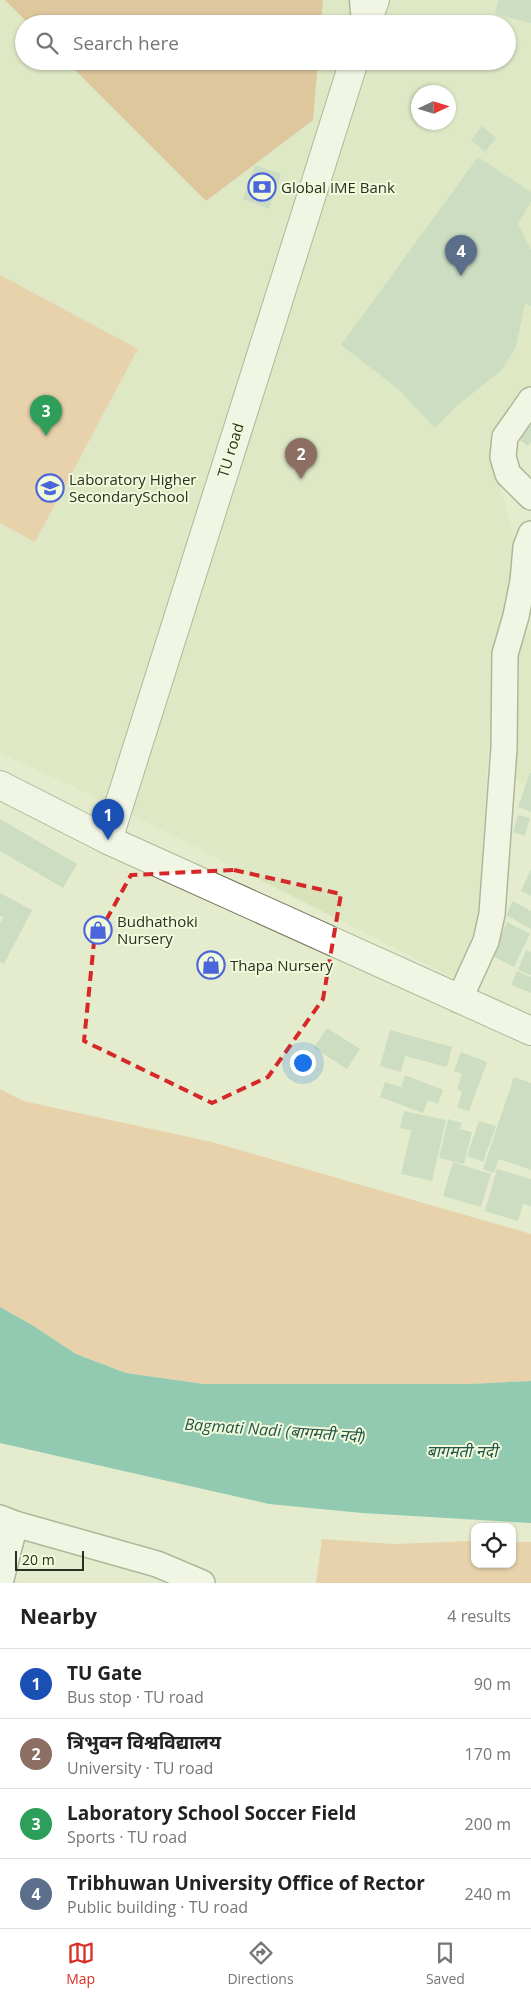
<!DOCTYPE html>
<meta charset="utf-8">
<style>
body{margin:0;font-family:"Open Sans","Noto Sans Devanagari",sans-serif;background:#f2f2f2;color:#222}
.controls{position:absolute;right:15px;bottom:15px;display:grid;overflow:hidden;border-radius:10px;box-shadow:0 1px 4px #0004}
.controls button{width:45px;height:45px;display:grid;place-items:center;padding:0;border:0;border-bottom:1px solid #e0e0e0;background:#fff;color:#222;font:25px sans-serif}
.compass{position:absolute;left:411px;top:85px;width:45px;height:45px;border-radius:50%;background:#fff;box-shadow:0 1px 4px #0004;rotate:86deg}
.scale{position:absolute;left:15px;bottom:12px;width:69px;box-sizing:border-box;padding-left:5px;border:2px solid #2c2f23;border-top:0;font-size:14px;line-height:18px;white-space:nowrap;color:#2c2f23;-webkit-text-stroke:4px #f1fada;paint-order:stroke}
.you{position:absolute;left:302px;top:1062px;width:18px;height:18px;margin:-12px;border:4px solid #fff;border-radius:50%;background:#1a73e8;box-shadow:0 0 0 8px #1a73e833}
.badge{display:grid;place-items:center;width:32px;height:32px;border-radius:50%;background:#d93025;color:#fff;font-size:16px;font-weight:700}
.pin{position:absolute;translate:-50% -41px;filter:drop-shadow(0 1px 2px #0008)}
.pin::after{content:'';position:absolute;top:26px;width:18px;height:15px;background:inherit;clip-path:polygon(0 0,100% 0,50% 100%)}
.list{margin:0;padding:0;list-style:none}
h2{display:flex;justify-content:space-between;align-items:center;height:65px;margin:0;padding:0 20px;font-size:21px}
h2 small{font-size:16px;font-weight:400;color:#767676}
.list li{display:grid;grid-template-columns:32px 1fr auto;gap:15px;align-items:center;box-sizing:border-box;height:70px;padding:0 20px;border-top:1px solid #e0e0e0}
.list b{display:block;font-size:19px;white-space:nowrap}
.list p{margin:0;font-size:16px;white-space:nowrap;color:#767676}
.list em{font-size:16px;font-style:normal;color:#767676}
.icon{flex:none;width:28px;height:28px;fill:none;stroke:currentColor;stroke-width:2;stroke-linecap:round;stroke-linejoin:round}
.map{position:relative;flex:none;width:531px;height:1583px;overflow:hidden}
.search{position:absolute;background:#fff;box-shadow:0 1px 4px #0004;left:15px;right:15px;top:15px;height:55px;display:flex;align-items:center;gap:12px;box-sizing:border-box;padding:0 18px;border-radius:28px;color:#767676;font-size:19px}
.sheet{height:345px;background:#fff}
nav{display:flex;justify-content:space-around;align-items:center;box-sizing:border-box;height:70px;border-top:1px solid #e0e0e0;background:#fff;font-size:14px;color:#767676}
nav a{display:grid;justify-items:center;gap:2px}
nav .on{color:#d93025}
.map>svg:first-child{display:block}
.built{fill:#d8e2bb;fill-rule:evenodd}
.green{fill:#eab184}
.forest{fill:#d89763}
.water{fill:#2fa18e}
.building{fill:#b0cab3}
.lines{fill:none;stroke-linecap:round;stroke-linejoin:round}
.lane-casing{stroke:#70775b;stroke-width:15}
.street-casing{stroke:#70775b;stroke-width:28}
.secondary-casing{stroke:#70775b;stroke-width:30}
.lane{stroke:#fff;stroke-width:12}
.street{stroke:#fff;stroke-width:25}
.secondary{stroke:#fff;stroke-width:28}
.marked{fill:none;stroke:#d62828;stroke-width:4;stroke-dasharray:10 6;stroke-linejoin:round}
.labels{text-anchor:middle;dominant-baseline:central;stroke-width:4;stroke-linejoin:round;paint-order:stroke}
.poi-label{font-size:15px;fill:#2c2f23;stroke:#f1fada;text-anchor:start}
.street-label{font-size:15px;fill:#2c2f23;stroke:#f1fada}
.water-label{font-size:16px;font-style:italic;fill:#24534a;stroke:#f1fada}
</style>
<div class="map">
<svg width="531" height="1583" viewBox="0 0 531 1583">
<rect width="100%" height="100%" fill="#e4eccd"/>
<g class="built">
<path d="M 0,0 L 531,0 L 531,387 L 489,444 L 515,541 L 517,563 L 493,675 L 477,938 L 458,980 L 116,807 L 0,753 ZM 24,24 L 507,24 L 507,61 L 24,61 ZM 418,92 L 448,92 L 448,122 L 418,122 Z"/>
<polygon points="531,629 531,788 513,779 515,652"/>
</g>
<g class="green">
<polygon points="0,275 138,349 35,542 0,523"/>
<polygon points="0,1089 23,1101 212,1142 531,1234 531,1381 469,1384 204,1384 126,1373 76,1354 32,1325 0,1307"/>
<polygon points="322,1539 393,1544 475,1541 475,1564 512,1564 512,1542 531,1542 531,1583 316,1583"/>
</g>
<g class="forest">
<polygon points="5,0 323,0 321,24 29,24"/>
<polygon points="66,61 318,61 313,120 206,201"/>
</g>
<polygon class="water" points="0,1307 32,1325 76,1354 126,1373 204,1384 469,1384 531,1381 531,1523 362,1513 269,1504 0,1443"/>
<g class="building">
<polygon points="498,0 531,0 531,23 495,14"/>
<polygon points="482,126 496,138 485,152 471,140"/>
<polygon points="478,157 531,192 531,201 518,224 531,250 531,306 525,303 516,347 501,371 459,404 435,428 397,388 341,345"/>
<polygon points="255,165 281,174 269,209 243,199"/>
<polygon points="526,422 531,426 531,442 528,446 515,437"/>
<polygon points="530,773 531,773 531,812 518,807"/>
<polygon points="518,815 530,818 525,836 513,832"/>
<polygon points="0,819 77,864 63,888 0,851"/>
<polygon points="531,869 531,896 521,891"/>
<polygon points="0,893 32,910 4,964 0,962 0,924 3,917 0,916"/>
<polygon points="513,901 531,911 531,929 506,915"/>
<polygon points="507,922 530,934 514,967 491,955"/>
<polygon points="526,950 531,952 531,975 518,970"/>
<polygon points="517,971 531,977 531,993 511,985"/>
<polygon points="327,1028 360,1049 347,1069 314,1048"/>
<polygon points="390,1030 452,1047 447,1067 405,1056 401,1072 380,1066"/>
<polygon points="461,1052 487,1062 469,1111 457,1107 462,1092 457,1089 462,1074 454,1071"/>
<polygon points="405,1075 443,1090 438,1104 428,1100 423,1113 380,1097 385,1082 401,1087"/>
<polygon points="514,1077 531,1083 531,1170 499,1159 494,1173 483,1169"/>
<polygon points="404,1111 446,1120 432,1181 401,1174 411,1130 400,1128"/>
<polygon points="448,1119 462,1123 460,1129 472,1132 464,1164 439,1158"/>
<polygon points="479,1121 496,1126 483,1162 467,1156"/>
<polygon points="453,1162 491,1174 481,1207 443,1196"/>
<polygon points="497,1169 531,1179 531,1206 523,1204 518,1221 485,1211"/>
</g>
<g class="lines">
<g class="lane-casing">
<polyline id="lane" points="356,0 358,24"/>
</g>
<g class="street-casing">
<g id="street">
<polyline points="531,400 505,437 503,457 508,474 531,497"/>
<polyline points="459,1000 486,941 492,914 504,748 505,654 516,616 523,581 526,547 531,534"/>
<polyline points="0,1518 15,1524 157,1564 202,1583"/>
<polyline points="0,1583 15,1524"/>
</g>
</g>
<g class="secondary-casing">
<g id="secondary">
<polyline points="366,24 375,0"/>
<polyline points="0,785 108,840 531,1031"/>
<polyline points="108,840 354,61"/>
</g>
</g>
<use href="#lane" class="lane"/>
<use href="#street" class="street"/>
<use href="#secondary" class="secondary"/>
</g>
<path d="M0 0H531V1583H0ZM 234,870 L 341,894 L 323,999 L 268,1077 L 212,1103 L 84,1041 L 94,942 L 131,875 Z" fill="#e4eccd" fill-opacity=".55" fill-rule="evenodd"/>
<path class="marked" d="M 234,870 L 341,894 L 323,999 L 268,1077 L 212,1103 L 84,1041 L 94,942 L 131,875 Z"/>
<defs>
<g id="bank-ring" transform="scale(1.4375)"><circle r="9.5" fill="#f1fada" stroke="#4a66da" stroke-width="1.5"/><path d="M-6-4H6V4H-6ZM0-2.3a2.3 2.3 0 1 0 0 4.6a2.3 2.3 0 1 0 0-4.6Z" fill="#4a66da"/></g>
<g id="school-ring" transform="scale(1.4375)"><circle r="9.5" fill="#f1fada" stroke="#4a66da" stroke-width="1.5"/><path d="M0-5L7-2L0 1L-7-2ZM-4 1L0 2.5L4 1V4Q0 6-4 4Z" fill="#4a66da"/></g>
<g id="shop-ring" transform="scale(1.4375)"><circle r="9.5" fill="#f1fada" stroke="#4a66da" stroke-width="1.5"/><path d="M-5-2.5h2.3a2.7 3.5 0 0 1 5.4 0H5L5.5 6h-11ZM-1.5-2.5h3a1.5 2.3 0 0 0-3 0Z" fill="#4a66da"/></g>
</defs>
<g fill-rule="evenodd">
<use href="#bank-ring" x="262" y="187"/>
<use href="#school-ring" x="50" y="488"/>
<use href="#shop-ring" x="98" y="930"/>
<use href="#shop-ring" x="211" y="965"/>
</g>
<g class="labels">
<g class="poi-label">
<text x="281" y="187">Global IME Bank</text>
<text x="69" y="479">Laboratory Higher<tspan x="69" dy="17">SecondarySchool</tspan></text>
<text x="117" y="921">Budhathoki<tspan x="117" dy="17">Nursery</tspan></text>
<text x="230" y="965">Thapa Nursery</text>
</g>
<g class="street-label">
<text transform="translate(230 450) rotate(-73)">TU road</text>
</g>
<g class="water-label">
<text transform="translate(275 1430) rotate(4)">Bagmati Nadi (बागमती नदी)</text>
<text x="462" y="1451">बागमती नदी</text>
</g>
</g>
</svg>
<div class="controls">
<button><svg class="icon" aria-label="locate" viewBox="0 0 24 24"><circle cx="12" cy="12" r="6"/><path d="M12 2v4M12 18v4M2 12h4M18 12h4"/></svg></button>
</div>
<svg class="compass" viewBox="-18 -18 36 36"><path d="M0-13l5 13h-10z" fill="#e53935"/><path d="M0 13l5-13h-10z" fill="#767676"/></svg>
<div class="scale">20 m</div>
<div class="you"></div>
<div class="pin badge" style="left:108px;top:840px;background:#1a4fb4">1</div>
<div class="pin badge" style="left:301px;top:479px;background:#8d6e63">2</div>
<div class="pin badge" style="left:46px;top:436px;background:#2e9e5b">3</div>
<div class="pin badge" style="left:461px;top:276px;background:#5c6f8a">4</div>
<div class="search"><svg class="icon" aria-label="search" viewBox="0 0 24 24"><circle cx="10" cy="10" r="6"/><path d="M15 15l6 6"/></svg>Search here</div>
</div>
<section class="sheet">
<h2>Nearby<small>4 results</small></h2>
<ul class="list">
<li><span class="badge" style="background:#1a4fb4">1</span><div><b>TU Gate</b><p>Bus stop · TU road</p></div><em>90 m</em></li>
<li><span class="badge" style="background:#8d6e63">2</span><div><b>त्रिभुवन विश्वविद्यालय</b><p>University · TU road</p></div><em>170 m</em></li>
<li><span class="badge" style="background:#2e9e5b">3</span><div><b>Laboratory School Soccer Field</b><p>Sports · TU road</p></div><em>200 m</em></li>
<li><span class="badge" style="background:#5c6f8a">4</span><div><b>Tribhuwan University Office of Rector</b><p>Public building · TU road</p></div><em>240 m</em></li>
</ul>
</section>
<nav>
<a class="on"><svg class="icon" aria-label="map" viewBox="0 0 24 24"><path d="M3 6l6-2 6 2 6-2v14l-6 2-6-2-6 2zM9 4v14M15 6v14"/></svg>Map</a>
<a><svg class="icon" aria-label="directions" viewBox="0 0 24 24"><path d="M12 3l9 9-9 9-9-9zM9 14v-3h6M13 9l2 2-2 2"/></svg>Directions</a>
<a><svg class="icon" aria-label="saved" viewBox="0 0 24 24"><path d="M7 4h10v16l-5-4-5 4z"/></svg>Saved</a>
</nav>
